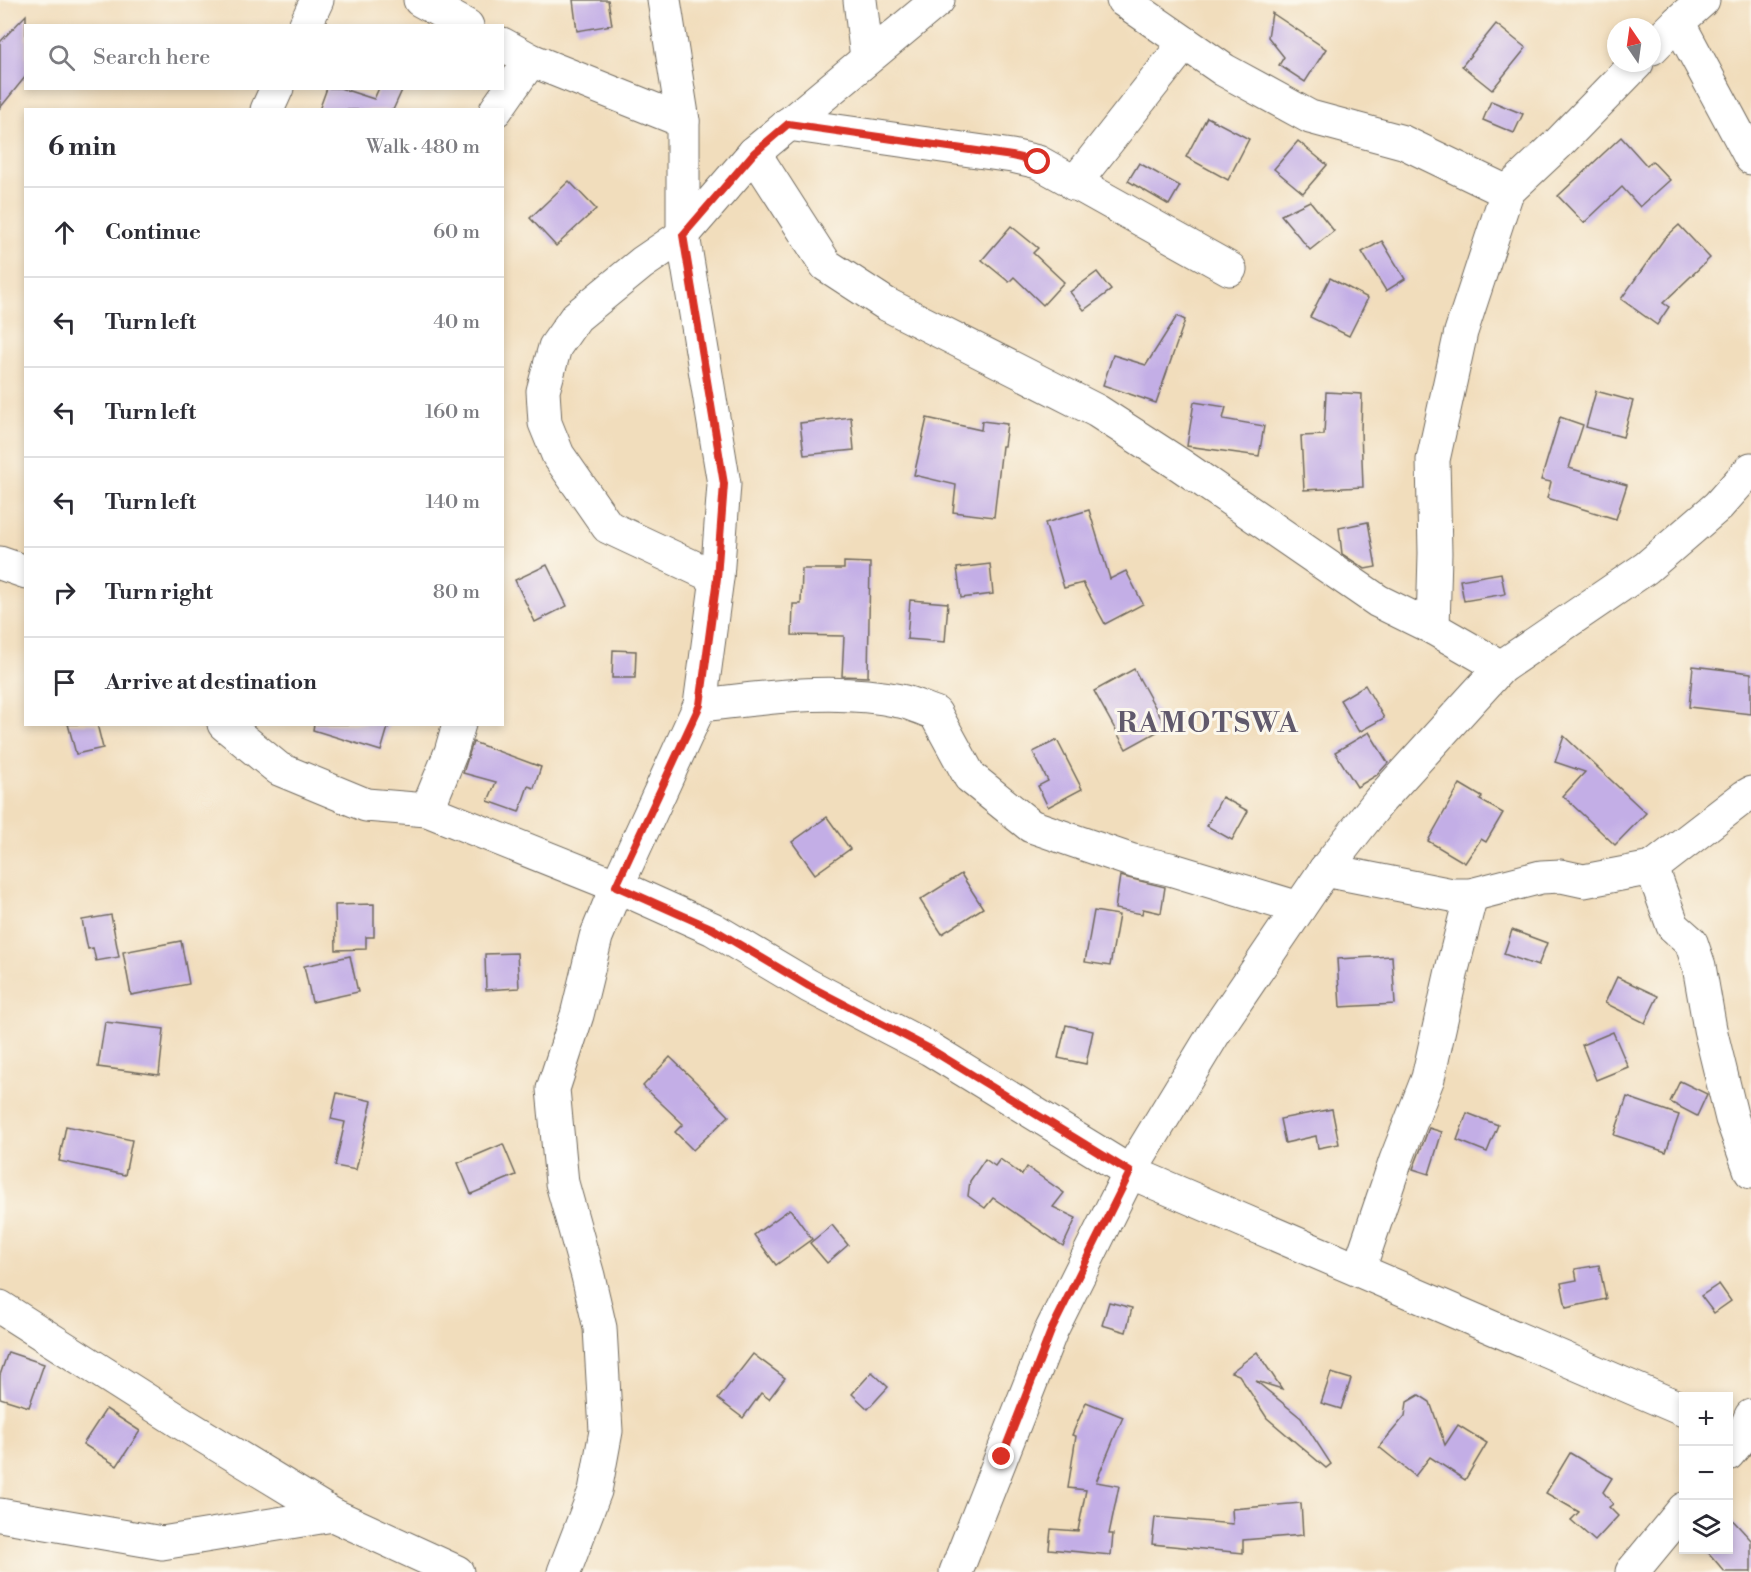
<!DOCTYPE html>
<meta charset="utf-8">
<style>
body{margin:0;font-family:"Libre Bodoni",serif;background:#f2f2f3;color:#2b2b33}
.controls{position:absolute;right:18px;bottom:18px;display:grid;overflow:hidden;border-radius:0px;box-shadow:0 3px 9px #0003}
.controls button{width:54px;height:54px;display:grid;place-items:center;padding:0;border:0;border-bottom:2px solid #e1e1e2;background:#fff;color:#2b2b33;font:30px sans-serif}
.compass{position:absolute;left:1607px;top:18px;width:54px;height:54px;border-radius:50%;background:#fff;box-shadow:0 3px 9px #0003;rotate:347deg}
.stop{position:absolute;width:18px;height:18px;margin:-14px;border:4px solid #d93025;border-radius:50%;background:#fff}
.stop.end{background:#d93025;border-color:#fff;box-shadow:0 2px 6px #0008}
.list{margin:0;padding:0;list-style:none}
h2{display:flex;justify-content:space-between;align-items:center;height:78px;margin:0;padding:0 24px;font-size:26px}
h2 small{font-size:20px;font-weight:400;color:#7c7c81}
.list li{display:grid;grid-template-columns:39px 1fr auto;gap:18px;align-items:center;box-sizing:border-box;height:90px;padding:0 24px;border-top:2px solid #e1e1e2}
.list b{display:block;font-size:22px;white-space:nowrap}
.list em{font-size:20px;font-style:normal;color:#7c7c81}
.icon{flex:none;width:33px;height:33px;fill:none;stroke:currentColor;stroke-width:2;stroke-linecap:round;stroke-linejoin:round}
.map{position:relative;flex:none;width:1751px;height:1572px;overflow:hidden}
.search{position:absolute;background:#fff;box-shadow:0 3px 9px #0003;left:24px;top:24px;width:480px;height:66px;display:flex;align-items:center;gap:15px;box-sizing:border-box;padding:0 21px;border-radius:0px;color:#7c7c81;font-size:22px}
.panel{position:absolute;background:#fff;box-shadow:0 3px 9px #0003;left:24px;top:108px;width:480px;height:618px;border-radius:0px}
.map>svg:first-child{display:block}
.building{fill:#c3aee6}
.lines{fill:none;stroke-linecap:round;stroke-linejoin:round}
.minor-casing{stroke:#70695e;stroke-width:35}
.minor{stroke:#fff;stroke-width:33}
.route{stroke:#d93025;stroke-width:8}
.labels{text-anchor:middle;dominant-baseline:central;stroke-width:6;stroke-linejoin:round;paint-order:stroke}
.district-label{font-size:28px;font-weight:bold;letter-spacing:1.5px;fill:#60596c;stroke:#fbf7ec}
</style>
<div class="map">
<svg width="1751" height="1572" viewBox="0 0 1751 1572">
<rect width="100%" height="100%" fill="#fbf7ec"/>
<filter id="ink" filterUnits="userSpaceOnUse"><feTurbulence type="fractalNoise" baseFrequency=".0167" numOctaves="2"/><feDisplacementMap in="SourceGraphic" scale="12" xChannelSelector="R" yChannelSelector="G"/><feConvolveMatrix kernelMatrix="1 2 1 2 8 2 1 2 1" color-interpolation-filters="sRGB"/></filter>
<filter id="wash" filterUnits="userSpaceOnUse"><feTurbulence type="fractalNoise" baseFrequency=".008" numOctaves="4" result="noise"/><feDisplacementMap in="SourceGraphic" scale="24" xChannelSelector="R" yChannelSelector="G"/><feGaussianBlur stdDeviation="1.35" result="paint"/><feColorMatrix in="noise" values="0 0 0 0 0 0 0 0 0 0 0 0 0 0 0 0 0 1.4 0 .05"/><feComposite in="paint" operator="in"/></filter>
<g filter="url(#wash)">
<rect width="100%" height="100%" fill="#f1ddbc"/>
<g id="blocks">
<g class="building">
<polygon points="573,0 608,0 612,25 577,31"/>
<polygon points="1272,13 1326,49 1305,82 1279,65 1284,57 1268,37"/>
<polygon points="26,15 26,76 0,108 0,42"/>
<polygon points="1496,24 1526,48 1492,90 1462,66"/>
<polygon points="327,88 340,88 374,99 379,88 403,88 393,110 319,110"/>
<polygon points="1491,101 1523,114 1514,133 1483,120"/>
<polygon points="1207,117 1249,139 1228,180 1186,157"/>
<polygon points="1621,137 1647,166 1652,161 1670,180 1640,207 1622,187 1584,223 1558,196"/>
<polygon points="1298,141 1327,165 1303,193 1274,169"/>
<polygon points="1139,163 1180,186 1169,205 1128,181"/>
<polygon points="569,181 596,209 556,246 530,218"/>
<polygon points="1310,201 1334,231 1310,250 1281,215"/>
<polygon points="1679,225 1710,258 1663,303 1669,307 1657,325 1621,299 1664,239"/>
<polygon points="1011,226 1038,248 1033,253 1064,282 1043,305 1014,277 1009,282 982,260"/>
<polygon points="1382,241 1405,279 1386,291 1362,252"/>
<polygon points="1097,272 1111,290 1084,310 1070,292"/>
<polygon points="1330,278 1368,298 1349,336 1310,317"/>
<polygon points="1177,316 1185,320 1156,403 1103,385 1113,355 1146,365"/>
<polygon points="1596,391 1633,401 1623,437 1586,427"/>
<polygon points="1326,392 1362,394 1361,431 1363,487 1304,490 1301,436 1324,435"/>
<polygon points="1194,402 1226,407 1223,419 1264,426 1259,456 1187,446"/>
<polygon points="851,417 854,450 804,455 800,423"/>
<polygon points="1560,417 1583,425 1569,468 1627,485 1616,519 1547,498 1551,482 1541,480"/>
<polygon points="927,418 981,430 982,421 1007,424 1004,446 1002,446 994,517 953,512 956,485 914,475"/>
<polygon points="1089,510 1110,579 1126,571 1143,604 1105,624 1083,583 1064,588 1045,523"/>
<polygon points="1368,522 1376,567 1365,569 1342,554 1339,528"/>
<polygon points="844,562 870,563 868,677 842,676 844,636 792,635 793,604 801,604 802,569 844,569"/>
<polygon points="990,564 993,594 961,598 957,568"/>
<polygon points="547,565 567,606 535,622 515,580"/>
<polygon points="1501,573 1505,594 1464,601 1460,580"/>
<polygon points="910,600 948,603 945,642 907,639"/>
<polygon points="613,650 636,651 635,678 612,678"/>
<polygon points="1693,666 1751,673 1751,714 1689,707"/>
<polygon points="1134,669 1166,727 1126,749 1094,691"/>
<polygon points="1365,685 1384,718 1359,732 1340,700"/>
<polygon points="68,724 97,724 103,748 76,754"/>
<polygon points="314,724 389,724 381,751 313,730"/>
<polygon points="1369,732 1388,763 1377,775 1357,787 1335,752"/>
<polygon points="1564,736 1646,813 1615,845 1563,796 1585,772 1555,762"/>
<polygon points="1057,740 1082,789 1048,807 1038,786 1048,781 1033,752"/>
<polygon points="473,742 541,767 534,788 528,786 519,812 488,801 496,782 463,773"/>
<polygon points="1460,784 1482,797 1480,800 1503,813 1486,842 1481,839 1465,863 1428,841"/>
<polygon points="1222,797 1248,811 1232,840 1207,826"/>
<polygon points="827,817 850,849 815,874 792,842"/>
<polygon points="961,874 983,908 942,934 920,900"/>
<polygon points="1120,876 1165,887 1161,913 1143,909 1142,914 1115,909"/>
<polygon points="374,904 374,937 366,937 366,949 336,950 335,905"/>
<polygon points="1094,911 1119,915 1110,966 1085,962"/>
<polygon points="111,915 119,957 96,961 93,948 88,949 82,920"/>
<polygon points="1512,930 1547,943 1538,966 1504,954"/>
<polygon points="181,941 189,984 131,995 123,952"/>
<polygon points="517,953 519,988 486,990 485,954"/>
<polygon points="350,956 358,992 312,1002 304,966"/>
<polygon points="1392,956 1395,1004 1340,1007 1337,959"/>
<polygon points="1617,977 1658,996 1645,1023 1605,1003"/>
<polygon points="105,1022 164,1029 159,1075 98,1067"/>
<polygon points="1066,1025 1093,1031 1086,1064 1058,1058"/>
<polygon points="1613,1032 1628,1067 1596,1080 1582,1045"/>
<polygon points="670,1057 696,1082 729,1116 693,1150 675,1132 683,1124 643,1086"/>
<polygon points="1680,1081 1707,1094 1697,1116 1670,1102"/>
<polygon points="337,1093 372,1101 356,1170 335,1166 345,1122 331,1119"/>
<polygon points="1627,1097 1679,1115 1666,1152 1614,1135"/>
<polygon points="1332,1109 1339,1144 1318,1148 1316,1136 1285,1143 1280,1119"/>
<polygon points="1467,1113 1498,1125 1487,1152 1457,1140"/>
<polygon points="66,1126 132,1140 125,1175 59,1161"/>
<polygon points="1429,1128 1442,1132 1429,1174 1413,1169"/>
<polygon points="503,1144 516,1175 471,1194 458,1163"/>
<polygon points="985,1159 995,1166 1000,1159 1022,1175 1027,1167 1064,1193 1053,1207 1076,1218 1063,1246 993,1198 985,1208 968,1196 970,1181"/>
<polygon points="790,1209 812,1239 776,1265 754,1235"/>
<polygon points="832,1225 848,1245 827,1263 810,1243"/>
<polygon points="1599,1265 1606,1299 1566,1308 1561,1283 1577,1280 1575,1269"/>
<polygon points="1719,1284 1731,1301 1714,1313 1701,1296"/>
<polygon points="1109,1302 1132,1308 1126,1332 1102,1325"/>
<polygon points="8,1352 44,1364 29,1407 0,1398 0,1375"/>
<polygon points="1257,1352 1282,1389 1256,1381 1301,1418 1331,1464 1326,1468 1267,1418 1239,1375 1231,1372"/>
<polygon points="753,1354 785,1378 769,1399 761,1393 743,1418 718,1399"/>
<polygon points="872,1372 888,1387 868,1409 852,1394"/>
<polygon points="1331,1373 1351,1379 1341,1409 1321,1403"/>
<polygon points="1419,1395 1430,1402 1445,1445 1458,1425 1487,1443 1465,1480 1430,1457 1415,1476 1379,1447 1405,1416 1407,1402"/>
<polygon points="1086,1402 1123,1417 1096,1482 1119,1486 1109,1534 1113,1534 1111,1555 1049,1549 1051,1529 1078,1531 1086,1490 1068,1488 1076,1436 1072,1435"/>
<polygon points="106,1409 140,1431 117,1466 83,1444"/>
<polygon points="1570,1453 1612,1478 1603,1492 1613,1504 1609,1507 1618,1516 1595,1541 1571,1520 1579,1512 1546,1493"/>
<polygon points="1301,1503 1303,1535 1243,1540 1243,1553 1152,1544 1155,1517 1233,1524 1232,1509"/>
<polygon points="1728,1515 1751,1540 1751,1572 1725,1572 1706,1550 1728,1550"/>
</g>
</g>
</g>
<g filter="url(#ink)">
<use href="#blocks" fill-opacity="0" stroke="#70695e" stroke-width="1.5"/>
<g class="lines">
<g class="minor-casing">
<g id="minor">
<polyline points="420,0 467,26"/>
<polyline points="860,0 867,58"/>
<polyline points="1123,0 1224,70 1310,117 1403,142 1507,192"/>
<polyline points="1703,0 1678,22 1751,158"/>
<polyline points="305,26 317,0"/>
<polyline points="502,44 531,60 683,121"/>
<polyline points="1652,48 1678,22"/>
<polyline points="267,110 277,88"/>
<polyline points="496,110 531,60"/>
<polyline points="788,124 1012,156 1038,162 1230,269"/>
<polyline points="754,153 826,265 886,304 1097,411 1182,466 1378,601 1433,628 1501,667"/>
<polyline points="1074,184 1185,43"/>
<polyline points="0,563 26,572"/>
<polyline points="717,578 608,527 558,455 545,423 543,391 555,347 576,317 642,263 683,235 754,153 938,0"/>
<polyline points="1433,628 1435,553 1433,460 1461,332 1507,192 1558,144 1637,63"/>
<path d="M 700,705 C 766,698 833,687 900,701 C 911,703 923,709 935,713 L 970,777 L 1031,826 L 1133,861 L 1170,869 L 1299,908"/>
<polyline points="224,724 279,769 366,805 427,810 617,886 713,929 809,986 930,1049 1130,1172 1684,1410"/>
<polyline points="427,810 451,752 459,724"/>
<polyline points="1652,868 1744,797 1751,793"/>
<polyline points="1325,870 1452,895 1471,895 1541,877 1561,876 1584,881 1652,868 1673,926 1691,942 1699,966 1710,1029 1732,1119 1751,1172"/>
<polyline points="1359,1269 1396,1160 1428,1078 1453,966 1471,895"/>
<polyline points="0,1307 182,1423 333,1515 457,1572"/>
<polyline points="1728,1454 1743,1436 1751,1416"/>
<polyline points="0,1515 162,1543 333,1515"/>
<polyline points="564,1572 595,1491 606,1431 600,1328 588,1276 562,1183 553,1089 577,1015 596,937 617,886 700,705 717,578 724,484 683,235 683,121 664,0"/>
<polyline points="956,1572 1051,1331 1130,1172 1215,1032 1325,870 1380,800 1501,667 1646,568 1718,506 1751,469"/>
<polyline points="1632,1572 1684,1509"/>
</g>
</g>
<use href="#minor" class="minor"/>
</g>
</g>
<g class="lines" filter="url(#ink)">
<polyline class="route" points="1002,1457 1051,1331 1130,1172 930,1049 809,986 713,929 616,886 700,705 717,578 724,484 683,235 754,153 788,124 1012,156 1038,162"/>
</g>
<g class="labels">
<g class="district-label">
<text x="1208" y="723">RAMOTSWA</text>
</g>
</g>
</svg>
<div class="controls">
<button>+</button>
<button>−</button>
<button><svg class="icon" aria-label="layers" viewBox="0 0 24 24"><path d="M12 4l9 5-9 5-9-5zM3 14l9 5 9-5"/></svg></button>
</div>
<svg class="compass" viewBox="-18 -18 36 36"><path d="M0-13l5 13h-10z" fill="#e53935"/><path d="M0 13l5-13h-10z" fill="#7c7c81"/></svg>
<div class="stop" style="left:1038px;top:162px"></div>
<div class="stop end" style="left:1002px;top:1457px"></div>
<div class="search"><svg class="icon" aria-label="search" viewBox="0 0 24 24"><circle cx="10" cy="10" r="6"/><path d="M15 15l6 6"/></svg>Search here</div>
<section class="panel">
<h2>6 min<small>Walk · 480 m</small></h2>
<ul class="list">
<li><svg class="icon" aria-label="ahead" viewBox="0 0 24 24"><path d="M12 20V5M6 11l6-6 6 6"/></svg><div><b>Continue</b></div><em>60 m</em></li>
<li><svg class="icon" aria-label="left" viewBox="0 0 24 24"><path d="M17 20v-9H6M10 6l-5 5 5 5"/></svg><div><b>Turn left</b></div><em>40 m</em></li>
<li><svg class="icon" aria-label="left" viewBox="0 0 24 24"><path d="M17 20v-9H6M10 6l-5 5 5 5"/></svg><div><b>Turn left</b></div><em>160 m</em></li>
<li><svg class="icon" aria-label="left" viewBox="0 0 24 24"><path d="M17 20v-9H6M10 6l-5 5 5 5"/></svg><div><b>Turn left</b></div><em>140 m</em></li>
<li><svg class="icon" aria-label="right" viewBox="0 0 24 24"><path d="M7 20v-9h11M14 6l5 5-5 5"/></svg><div><b>Turn right</b></div><em>80 m</em></li>
<li><svg class="icon" aria-label="arrive" viewBox="0 0 24 24"><path d="M6 21V4h12l-3 4 3 4H6"/></svg><div><b>Arrive at destination</b></div></li>
</ul>
</section>
</div>
